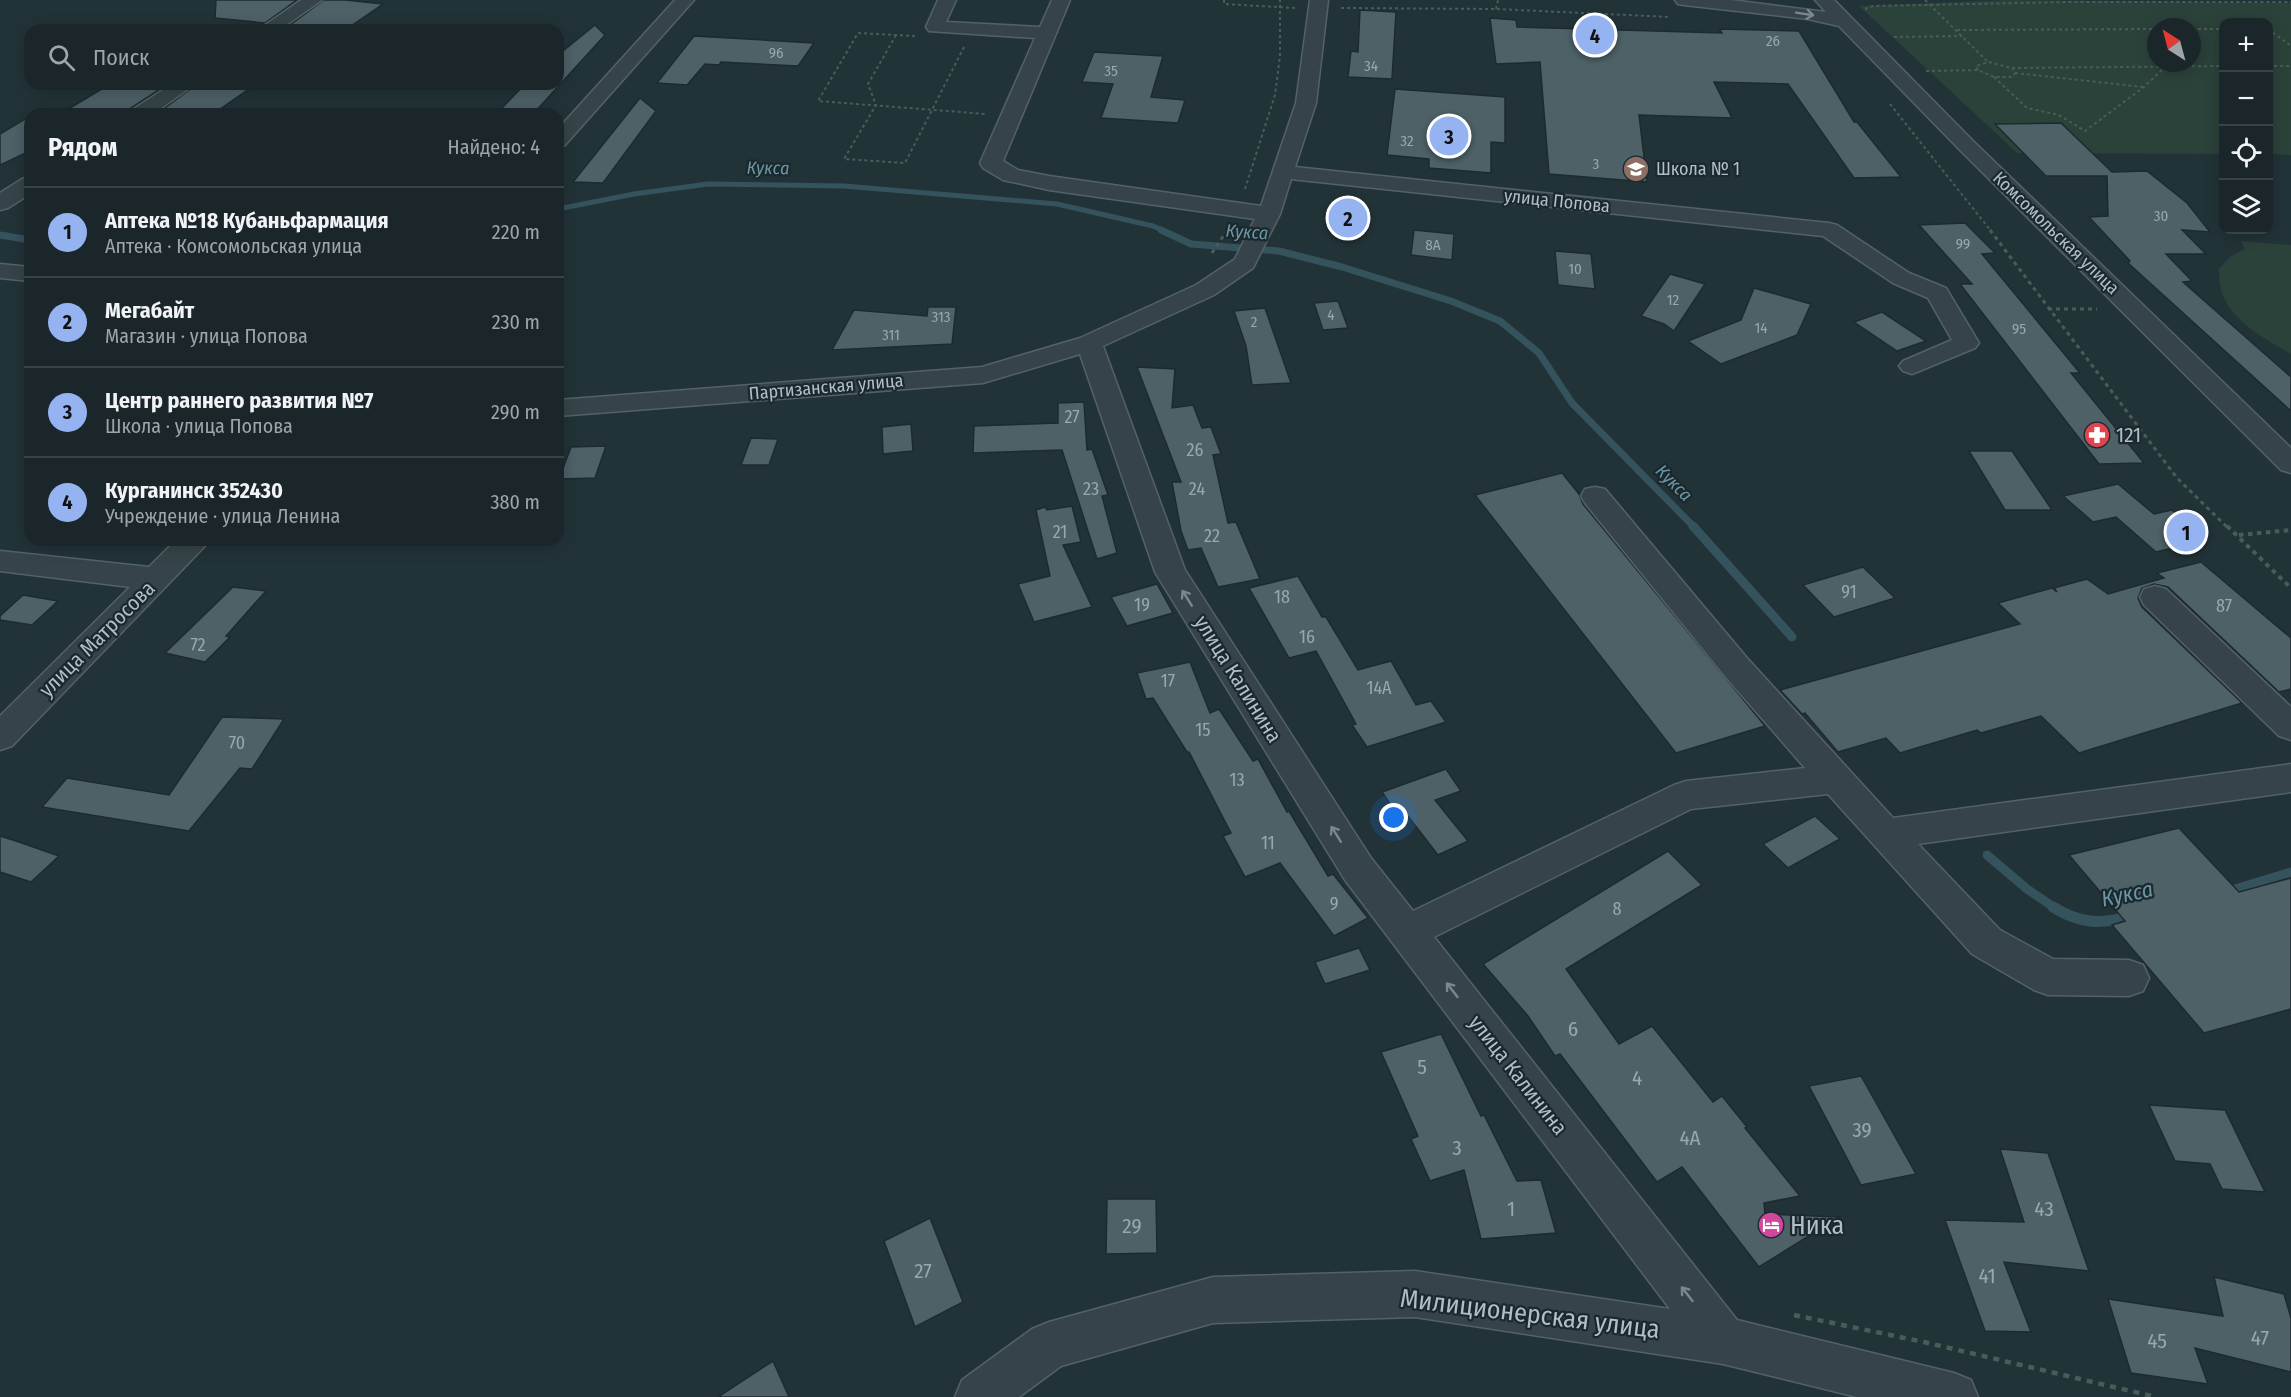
<!DOCTYPE html>
<html lang="ru">
<meta charset="utf-8">
<style>
body{margin:0;font-family:"Fira Sans Condensed",sans-serif;background:#232e32;color:#f1f3f6}
.controls{position:absolute;right:18px;top:18px;display:grid;overflow:hidden;border-radius:12px;box-shadow:0 3px 15px #0003}
.controls button{width:54px;height:54px;display:grid;place-items:center;padding:0;border:0;border-bottom:2px solid #384347;background:#1a262a;color:#f1f3f6;font:30px sans-serif}
.compass{position:absolute;left:2147px;top:18px;width:54px;height:54px;border-radius:50%;background:#1a262a;box-shadow:0 3px 15px #0003;rotate:324deg}
.you{position:absolute;left:1394px;top:818px;width:21px;height:21px;margin:-15px;border:4px solid #fff;border-radius:50%;background:#1a73e8;box-shadow:0 0 0 9px #1a73e833}
.badge{display:grid;place-items:center;width:39px;height:39px;border-radius:50%;background:#95b2f1;color:#111;font-size:20px;font-weight:700}
.pin{position:absolute;translate:-50% -50%;border:3px solid #fff;box-shadow:0 2px 6px #0006}
.list{margin:0;padding:0;list-style:none}
h2{display:flex;justify-content:space-between;align-items:center;height:78px;margin:0;padding:0 24px;font-size:26px}
h2 small{font-size:20px;font-weight:400;color:#9fa5a8}
.list li{display:grid;grid-template-columns:39px 1fr auto;gap:18px;align-items:center;box-sizing:border-box;height:90px;padding:0 24px;border-top:2px solid #384347}
.list b{display:block;font-size:22px;white-space:nowrap}
.list p{margin:0;font-size:20px;white-space:nowrap;color:#9fa5a8}
.list em{font-size:20px;font-style:normal;color:#9fa5a8}
.icon{flex:none;width:33px;height:33px;fill:none;stroke:currentColor;stroke-width:2;stroke-linecap:round;stroke-linejoin:round}
.map{position:relative;flex:none;width:2291px;height:1397px;overflow:hidden}
.search{position:absolute;background:#1a262a;box-shadow:0 3px 15px #0003;left:24px;top:24px;width:540px;height:66px;display:flex;align-items:center;gap:15px;box-sizing:border-box;padding:0 21px;border-radius:18px;color:#9fa5a8;font-size:22px}
.panel{position:absolute;background:#1a262a;box-shadow:0 3px 15px #0003;left:24px;top:108px;width:540px;height:438px;border-radius:18px}
.map>svg:first-child{display:block}
.green{fill:#2b423a;fill-rule:evenodd}
.lines{fill:none;stroke-linecap:round;stroke-linejoin:round}
.stream-far3{stroke:#35535d;stroke-width:5}
.stream-far2{stroke:#35535d;stroke-width:7}
.stream-far1{stroke:#35535d;stroke-width:9}
.stream{stroke:#35535d;stroke-width:11}
.building{fill:#4d6167;stroke:#1d2b30;stroke-width:1.5}
.minor-casing{stroke:#546267;stroke-width:3}
.path-far3{stroke:#495d58;stroke-width:2;stroke-dasharray:3 3;stroke-linecap:butt}
.path-far2{stroke:#495d58;stroke-width:3;stroke-dasharray:4 4;stroke-linecap:butt}
.path-far1{stroke:#495d58;stroke-width:4;stroke-dasharray:4.5 4.5;stroke-linecap:butt}
.path{stroke:#495d58;stroke-width:4.5;stroke-dasharray:6 6;stroke-linecap:butt}
.minor{fill:#364449;fill-rule:evenodd}
.oneway{stroke:#7a888d}
.labels{text-anchor:middle;dominant-baseline:central;stroke-width:4.5;stroke-linejoin:round;paint-order:stroke}
.far-number-label{font-size:15px;fill:#98a8ae}
.far-water-label{font-size:18px;font-style:italic;fill:#6b96a3;stroke:#1b292e}
.far-poi-label{font-size:18px;fill:#b1bfc5;stroke:#1b292e;text-anchor:start}
.far-street-label{font-size:18px;fill:#b1bfc5;stroke:#1b292e}
.number-label{font-size:18px;fill:#98a8ae}
.poi-label{font-size:21px;fill:#b1bfc5;stroke:#1b292e;text-anchor:start}
.street-label{font-size:21px;fill:#b1bfc5;stroke:#1b292e}
.near-number-label{font-size:21px;fill:#98a8ae}
.water-label{font-size:22px;font-style:italic;fill:#6b96a3;stroke:#1b292e}
.near-poi-label{font-size:26px;fill:#b1bfc5;stroke:#1b292e;text-anchor:start}
.near-street-label{font-size:26px;fill:#b1bfc5;stroke:#1b292e}
</style>
<div class="map">
<svg width="2291" height="1397" viewBox="0 0 2291 1397">
<rect width="100%" height="100%" fill="#223338"/>
<g class="green">
<path d="M 2008,0 L 2291,3 L 2291,155 L 2269,154 L 2268,22 L 2224,22 L 2223,154 L 2017,153 L 1859,6 ZM 2156,27 L 2192,27 L 2192,63 L 2156,63 Z"/>
<path d="M 2241,241 L 2291,245 L 2291,354 C 2257,334 2216,314 2219,269 L 2230,257 L 2245,249 Z"/>
</g>
<g class="lines">
<polyline class="stream-far3" points="558,209 634,194 708,184 844,186 1057,204 1153,226 1164,231"/>
<g class="stream-far2">
<polyline points="1161,230 1191,244 1279,251 1342,267 1451,301 1500,321 1539,353 1572,403 1695,528"/>
<polyline points="0,235 30,240"/>
</g>
<g class="stream-far1">
<polyline points="1693,526 1792,637"/>
<polyline points="1987,855 2027,889 2055,908"/>
<polyline points="2225,892 2291,872"/>
</g>
<path class="stream" d="M 2053,907 C 2082,925 2101,924 2133,916"/>
</g>
<g class="building">
<polygon points="216,0 297,0 265,23 215,18"/>
<polygon points="324,0 345,0 383,4 345,30 290,25"/>
<polygon points="1360,10 1396,12 1392,79 1348,77 1351,51 1358,52"/>
<polygon points="1490,18 1516,20 1517,27 1722,33 1719,29 1799,31 1854,122 1857,122 1901,177 1854,178 1788,84 1714,82 1732,118 1639,115 1647,182 1549,174 1540,62 1496,64"/>
<polygon points="595,25 605,35 533,114 498,112 525,84 558,84 558,55"/>
<polygon points="694,36 814,43 798,66 721,62 719,65 705,64 687,85 657,83"/>
<polygon points="1094,52 1163,56 1151,97 1185,100 1178,123 1101,118 1113,84 1082,82"/>
<polygon points="110,84 168,84 131,108 127,114 60,114"/>
<polygon points="197,84 256,84 213,114 157,114"/>
<polygon points="1395,89 1505,97 1505,143 1491,142 1491,173 1429,168 1429,159 1387,155"/>
<polygon points="640,98 656,111 603,183 573,182"/>
<polygon points="30,116 30,151 0,165 0,134"/>
<polygon points="2061,123 2112,172 2147,171 2187,203 2210,232 2182,230 2206,254 2166,254 2192,281 2183,282 2291,377 2291,411 2128,263 2130,261 2089,217 2108,216 2107,176 2046,176 1995,124"/>
<polygon points="1965,223 1995,253 1982,254 2080,373 2071,373 2144,463 2099,464 1960,284 1972,284 1919,225"/>
<polygon points="1414,230 1454,234 1452,260 1411,255"/>
<polygon points="1555,251 1591,254 1595,289 1558,285"/>
<polygon points="1670,274 1705,284 1674,331 1664,324 1641,316"/>
<polygon points="1754,288 1811,304 1797,335 1721,364 1688,341 1741,320"/>
<polygon points="1338,301 1348,328 1323,330 1314,303"/>
<polygon points="928,307 956,307 952,344 832,350 854,310 927,316"/>
<polygon points="1265,308 1291,383 1252,385 1246,346 1234,311"/>
<polygon points="1882,312 1926,341 1897,351 1854,322"/>
<polygon points="1137,367 1175,369 1172,408 1193,405 1202,428 1211,427 1221,454 1213,455 1228,523 1236,522 1260,579 1218,587 1201,548 1188,550 1181,531 1172,482 1181,482"/>
<polygon points="1084,402 1087,450 1092,449 1108,495 1102,496 1117,553 1097,559 1062,450 973,453 974,426 1058,423 1058,403"/>
<polygon points="911,424 913,451 883,454 882,427"/>
<polygon points="751,438 778,439 769,465 741,465"/>
<polygon points="606,446 595,478 559,479 571,447"/>
<polygon points="1969,451 2012,451 2052,510 2005,510"/>
<polygon points="1562,473 1579,494 1583,504 1765,726 1676,753 1475,495"/>
<polygon points="2118,484 2154,514 2172,510 2207,540 2156,552 2116,517 2093,522 2063,496"/>
<polygon points="1072,506 1081,542 1063,545 1092,607 1034,622 1018,584 1050,576 1036,510 1045,507 1047,510"/>
<polygon points="2201,562 2291,638 2291,689 2279,692 2168,587 2154,584 2142,588 2138,598 2142,607 2242,703 2079,753 2041,716 1981,733 1977,730 1900,753 1886,738 1838,752 1805,713 1802,714 1780,690 2020,624 1998,603 2052,588 2057,592 2054,588 2087,579 2108,594 2164,578 2157,573"/>
<polygon points="1863,567 1895,598 1834,617 1803,585"/>
<polygon points="1298,576 1322,617 1326,617 1358,670 1391,661 1416,705 1431,701 1446,722 1367,747 1352,725 1356,724 1316,651 1289,658 1249,588"/>
<polygon points="1157,584 1173,613 1127,626 1111,597"/>
<polygon points="233,587 266,591 226,636 230,637 205,662 165,653"/>
<polygon points="23,595 58,601 32,625 0,620 0,616"/>
<polygon points="1190,662 1210,713 1219,709 1253,761 1258,759 1287,812 1289,811 1328,876 1333,874 1368,918 1334,936 1280,863 1245,877 1223,836 1231,833 1189,752 1187,752 1153,698 1146,699 1137,673"/>
<polygon points="222,717 284,719 252,769 240,768 189,831 42,807 67,778 169,795"/>
<polygon points="1446,769 1461,791 1435,800 1468,841 1438,855 1404,811 1397,814 1382,792"/>
<polygon points="1815,816 1840,839 1788,868 1763,844"/>
<polygon points="2179,828 2239,892 2291,878 2291,1009 2204,1033 2112,925 2125,921 2069,855"/>
<polygon points="0,836 19,842 59,856 31,882 0,872"/>
<polygon points="1668,851 1702,885 1566,969 1619,1044 1652,1026 1713,1102 1722,1096 1747,1127 1745,1128 1800,1196 1764,1203 1765,1214 1839,1217 1759,1267 1682,1167 1657,1182 1560,1054 1555,1056 1528,1016 1483,964"/>
<polygon points="1359,948 1370,970 1325,984 1315,962"/>
<polygon points="1441,1034 1481,1116 1484,1115 1517,1181 1541,1180 1556,1233 1481,1239 1464,1170 1430,1181 1411,1139 1418,1136 1381,1052"/>
<polygon points="1861,1076 1916,1174 1861,1185 1809,1086"/>
<polygon points="2149,1105 2225,1110 2265,1192 2222,1189 2210,1164 2175,1161"/>
<polygon points="2000,1149 2048,1153 2089,1271 2004,1262 2031,1332 1985,1331 1945,1220 2024,1222"/>
<polygon points="1107,1199 1156,1199 1157,1253 1106,1254"/>
<polygon points="930,1218 963,1302 915,1327 884,1241"/>
<polygon points="2214,1277 2284,1294 2291,1318 2291,1372 2195,1348 2208,1384 2131,1373 2108,1299 2223,1316"/>
<polygon points="773,1361 789,1397 718,1397"/>
</g>
<g class="lines">
<g class="minor-casing">
<g id="minor">
<polygon points="301,0 322,0 279,30 258,30"/>
<polygon points="675,0 694,0 565,145 558,147 558,129"/>
<polygon points="938,0 956,0 946,22 1040,27 1052,0 1070,0 1003,161 1018,170 1049,176 1261,206 1296,103 1310,0 1328,0 1316,103 1295,167 1829,223 1837,225 1909,273 1946,288 1979,343 1975,348 1912,374 1903,371 1899,366 1903,361 1952,340 1928,298 1893,283 1823,236 1291,179 1280,214 1253,268 1214,295 1103,346 1185,570 1371,858 1413,911 1674,785 1686,781 1805,768 1725,676 1585,503 1581,496 1585,489 1595,487 1605,489 1747,658 1893,818 2291,764 2291,792 1918,844 2000,930 2053,959 2129,960 2143,965 2149,978 2143,991 2129,996 2048,995 2034,990 1972,954 1828,794 1691,809 1434,937 1737,1320 1954,1373 1971,1380 1978,1397 1857,1397 1723,1364 1415,1317 1213,1323 1061,1366 1019,1397 955,1397 962,1380 1032,1329 1049,1322 1213,1277 1415,1271 1670,1309 1345,880 1155,572 1080,354 983,383 558,416 558,400 982,367 1080,338 1196,285 1235,259 1255,219 1049,190 1003,180 983,168 980,163 1035,38 929,31 926,27"/>
<polygon points="1675,0 1731,0 1826,12 1815,0 1834,0 1973,141 2291,448 2291,473 2281,470 1959,149 1839,26 1808,19 1684,5 1678,4"/>
<polygon points="172,84 195,84 153,114 129,114 132,110"/>
<polygon points="30,177 30,194 8,208 0,210 0,193 22,179"/>
<polygon points="0,264 30,267 30,281 0,278"/>
<polygon points="176,540 209,540 204,547 12,746 0,750 0,716 130,587 0,571 0,551 149,567"/>
<polygon points="2155,586 2166,589 2291,707 2291,740 2279,736 2144,605 2140,597 2144,589"/>
</g>
</g>
<g class="path-far3">
<polyline points="1224,0 1224,4 1295,8"/>
<polyline points="1925,0 1987,61"/>
<polyline points="1341,8 1496,9 1670,17"/>
<polyline points="1496,9 1498,0"/>
<polyline points="1865,9 1873,6 2068,2 2291,2"/>
<polyline points="2192,29 2224,29"/>
<polyline points="2268,29 2291,46"/>
<polyline points="1957,30 2156,29"/>
<polyline points="896,35 868,84 876,105 844,159 905,163 964,47"/>
<polyline points="915,36 858,33 818,101 986,114"/>
<polyline points="1894,37 1962,36"/>
<polyline points="2268,66 2291,66"/>
<polyline points="1978,70 1976,66 1989,62 2011,68 2224,66"/>
<polyline points="1926,71 1978,70 1994,77 2012,77 2015,73 2012,69"/>
<polyline points="2015,73 2143,87"/>
<polyline points="1994,77 2027,108 2059,115 2085,131 2144,87 2166,66"/>
<polyline points="1890,104 1991,231"/>
<polyline points="1245,189 1275,95 1280,56 1280,0"/>
</g>
<g class="path-far2">
<polyline points="1990,230 2177,478 2228,528"/>
<polyline points="1212,253 1226,232"/>
<polyline points="2048,309 2097,309"/>
</g>
<g class="path-far1">
<polyline points="2227,526 2291,588"/>
<polyline points="2239,535 2291,530"/>
</g>
<polyline class="path" points="1794,1315 1924,1342 2156,1397"/>
<use href="#minor" class="minor"/>
</g>
<defs><path id="oneway-shaft" d="M-6 0H5M1.5-3L5.5 0L1.5 3" fill="none" stroke-width="1.6" stroke-linecap="round" stroke-linejoin="round" transform="scale(1.5)"/></defs>
<g class="oneway">
<use href="#oneway-shaft" transform="translate(1805 14) rotate(9)"/>
<use href="#oneway-shaft" transform="translate(1187 598) rotate(-122)"/>
<use href="#oneway-shaft" transform="translate(1336 834) rotate(-122)"/>
<use href="#oneway-shaft" transform="translate(1452 990) rotate(-128)"/>
<use href="#oneway-shaft" transform="translate(1687 1294) rotate(-128)"/>
</g>
<defs>
<g id="school-disc" transform="scale(1.35)"><circle r="9.5" fill="#8d6e63" stroke="#1b292e"/><path d="M0-5L7-2L0 1L-7-2ZM-4 1L0 2.5L4 1V4Q0 6-4 4Z" fill="#fff"/></g>
<g id="pharmacy-disc" transform="scale(1.35)"><circle r="9.5" fill="#e0444e" stroke="#1b292e"/><path d="M-2-6h4v4h4v4h-4v4h-4v-4h-4v-4h4Z" fill="#fff"/></g>
<g id="hotel-disc" transform="scale(1.35)"><circle r="9.5" fill="#d1479c" stroke="#1b292e"/><path d="M-6-4.5h1.5V1H6V5H4.5V3h-9V5H-6ZM-4 0a1.8 1.8 0 1 1 3.6 0ZM.5 0V-2.5h3Q6-2.5 6 0Z" fill="#fff"/></g>
</defs>
<g fill-rule="evenodd">
<use href="#school-disc" x="1636" y="169"/>
<use href="#pharmacy-disc" x="2097" y="435"/>
<use href="#hotel-disc" x="1771" y="1225"/>
</g>
<g class="labels">
<g class="far-number-label">
<text x="1773" y="41">26</text>
<text x="776" y="53">96</text>
<text x="1371" y="66">34</text>
<text x="1111" y="71">35</text>
<text x="1407" y="141">32</text>
<text x="1596" y="164">3</text>
<text x="2161" y="216">30</text>
<text x="1963" y="244">99</text>
<text x="1433" y="245">8А</text>
<text x="1575" y="269">10</text>
<text x="1673" y="300">12</text>
<text x="1331" y="315">4</text>
<text x="941" y="317">313</text>
<text x="1254" y="322">2</text>
<text x="1761" y="328">14</text>
<text x="2019" y="329">95</text>
<text x="891" y="335">311</text>
</g>
<g class="far-water-label">
<text transform="translate(768 168) rotate(1)">Кукса</text>
<text transform="translate(1247 232) rotate(4)">Кукса</text>
<text transform="translate(1674 483) rotate(45)">Кукса</text>
</g>
<g class="far-poi-label">
<text x="1656" y="169">Школа № 1</text>
</g>
<g class="far-street-label">
<text transform="translate(1557 201) rotate(6)">улица Попова</text>
<text transform="translate(2056 233) rotate(44)">Комсомольская улица</text>
<text transform="translate(826 387) rotate(-5)">Партизанская улица</text>
</g>
<g class="number-label">
<text x="1072" y="417">27</text>
<text x="1195" y="450">26</text>
<text x="1091" y="489">23</text>
<text x="1197" y="489">24</text>
<text x="1060" y="532">21</text>
<text x="1212" y="536">22</text>
<text x="1849" y="592">91</text>
<text x="1282" y="597">18</text>
<text x="1142" y="605">19</text>
<text x="2224" y="606">87</text>
<text x="1307" y="637">16</text>
<text x="198" y="645">72</text>
<text x="1168" y="681">17</text>
<text x="1379" y="688">14А</text>
<text x="1203" y="730">15</text>
<text x="237" y="743">70</text>
<text x="1237" y="780">13</text>
<text x="1268" y="843">11</text>
<text x="1334" y="904">9</text>
<text x="1617" y="909">8</text>
</g>
<g class="poi-label">
<text x="2116" y="435">121</text>
</g>
<g class="street-label">
<text transform="translate(97 639) rotate(-45)">улица Матросова</text>
<text transform="translate(1238 679) rotate(58)">улица Калинина</text>
<text transform="translate(1518 1075) rotate(52)">улица Калинина</text>
</g>
<g class="near-number-label">
<text x="1573" y="1029">6</text>
<text x="1422" y="1067">5</text>
<text x="1637" y="1078">4</text>
<text x="1862" y="1130">39</text>
<text x="1690" y="1138">4А</text>
<text x="1457" y="1148">3</text>
<text x="1511" y="1209">1</text>
<text x="2044" y="1209">43</text>
<text x="1132" y="1226">29</text>
<text x="923" y="1271">27</text>
<text x="1987" y="1276">41</text>
<text x="2260" y="1338">47</text>
<text x="2157" y="1341">45</text>
</g>
<g class="water-label">
<text transform="translate(2127 894) rotate(-12)">Кукса</text>
</g>
<g class="near-poi-label">
<text x="1790" y="1225">Ника</text>
</g>
<g class="near-street-label">
<text transform="translate(1530 1314) rotate(7)">Милиционерская улица</text>
</g>
</g>
</svg>
<div class="controls">
<button>+</button>
<button>−</button>
<button><svg class="icon" aria-label="locate" viewBox="0 0 24 24"><circle cx="12" cy="12" r="6"/><path d="M12 2v4M12 18v4M2 12h4M18 12h4"/></svg></button>
<button><svg class="icon" aria-label="layers" viewBox="0 0 24 24"><path d="M12 4l9 5-9 5-9-5zM3 14l9 5 9-5"/></svg></button>
</div>
<svg class="compass" viewBox="-18 -18 36 36"><path d="M0-13l5 13h-10z" fill="#e53935"/><path d="M0 13l5-13h-10z" fill="#9fa5a8"/></svg>
<div class="you"></div>
<div class="pin badge" style="left:2186px;top:532px">1</div>
<div class="pin badge" style="left:1348px;top:218px">2</div>
<div class="pin badge" style="left:1449px;top:136px">3</div>
<div class="pin badge" style="left:1595px;top:35px">4</div>
<div class="search"><svg class="icon" aria-label="search" viewBox="0 0 24 24"><circle cx="10" cy="10" r="6"/><path d="M15 15l6 6"/></svg>Поиск</div>
<section class="panel">
<h2>Рядом<small>Найдено: 4</small></h2>
<ul class="list">
<li><span class="badge">1</span><div><b>Аптека №18 Кубаньфармация</b><p>Аптека · Комсомольская улица</p></div><em>220 m</em></li>
<li><span class="badge">2</span><div><b>Мегабайт</b><p>Магазин · улица Попова</p></div><em>230 m</em></li>
<li><span class="badge">3</span><div><b>Центр раннего развития №7</b><p>Школа · улица Попова</p></div><em>290 m</em></li>
<li><span class="badge">4</span><div><b>Курганинск 352430</b><p>Учреждение · улица Ленина</p></div><em>380 m</em></li>
</ul>
</section>
</div>
